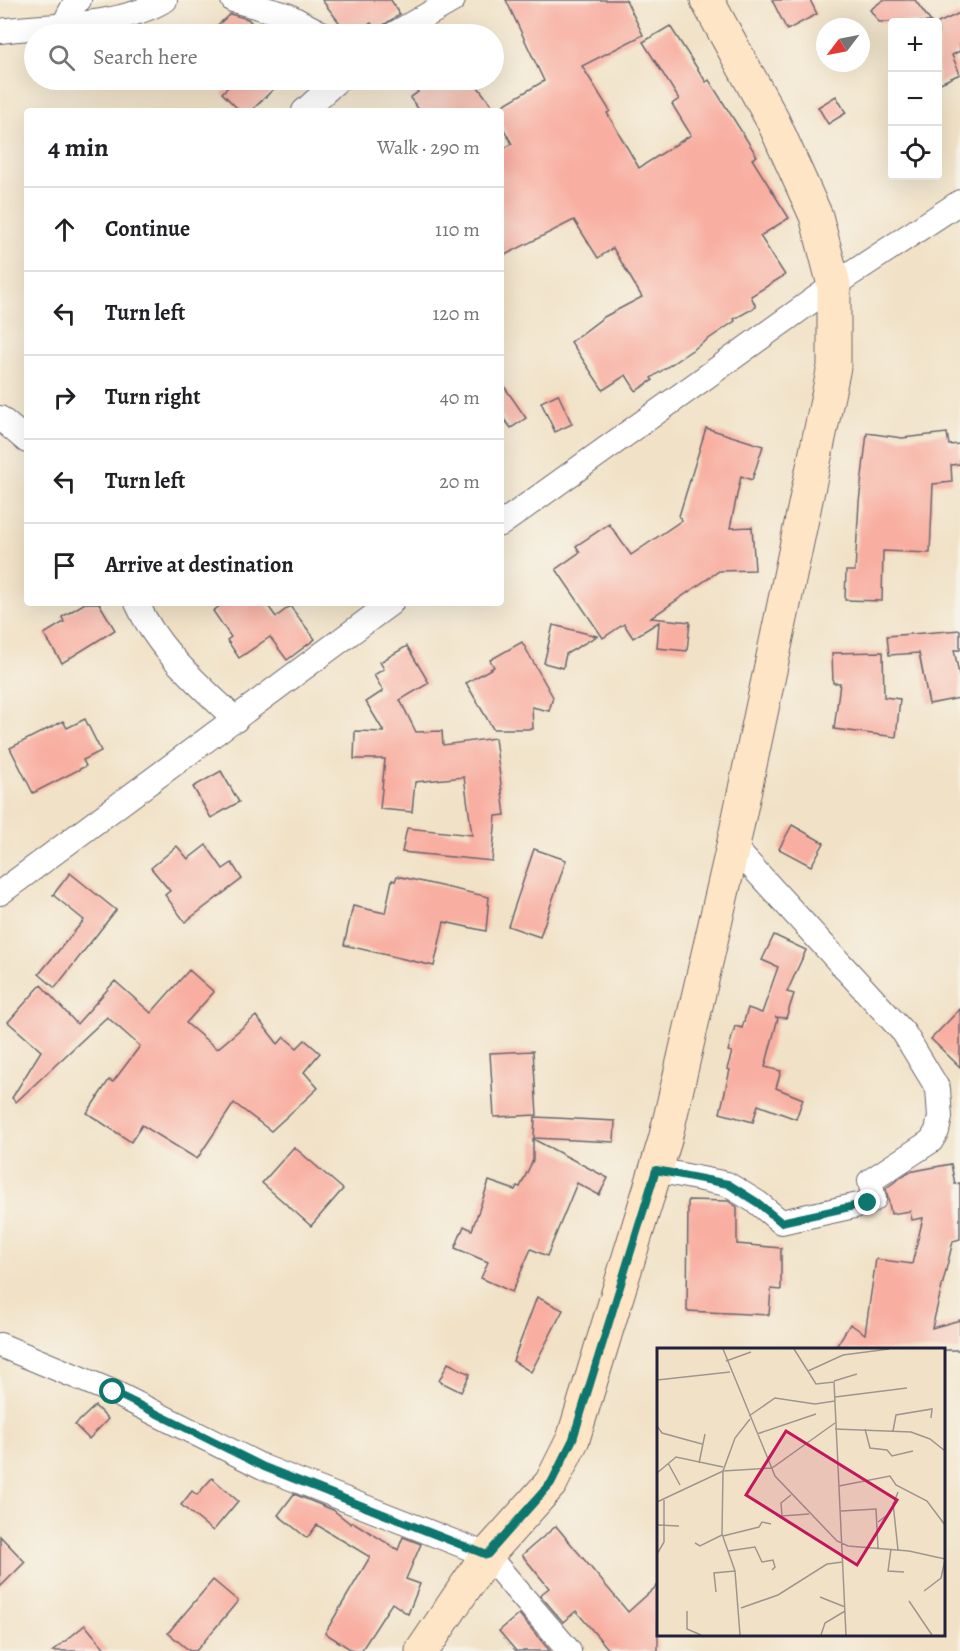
<!DOCTYPE html>
<meta charset="utf-8">
<style>
body{margin:0;font-family:Alegreya,serif;background:#f6f6f6;color:#202124}
.controls{position:absolute;right:18px;top:18px;display:grid;overflow:hidden;border-radius:6px;box-shadow:0 6px 24px #0002}
.controls button{width:54px;height:54px;display:grid;place-items:center;padding:0;border:0;border-bottom:2px solid #e0e0e0;background:#fff;color:#202124;font:30px sans-serif}
.compass{position:absolute;left:816px;top:18px;width:54px;height:54px;border-radius:50%;background:#fff;box-shadow:0 6px 24px #0002;rotate:238deg}
.stop{position:absolute;width:18px;height:18px;margin:-14px;border:4px solid #0f766e;border-radius:50%;background:#fff}
.stop.end{background:#0f766e;border-color:#fff;box-shadow:0 2px 6px #0008}
.list{margin:0;padding:0;list-style:none}
h2{display:flex;justify-content:space-between;align-items:center;height:78px;margin:0;padding:0 24px;font-size:26px}
h2 small{font-size:20px;font-weight:400;color:#757577}
.list li{display:grid;grid-template-columns:39px 1fr auto;gap:18px;align-items:center;box-sizing:border-box;height:84px;padding:0 24px;border-top:2px solid #e0e0e0}
.list b{display:block;font-size:22px;white-space:nowrap}
.list em{font-size:20px;font-style:normal;color:#757577}
.icon{flex:none;width:33px;height:33px;fill:none;stroke:currentColor;stroke-width:2;stroke-linecap:round;stroke-linejoin:round}
.map{position:relative;flex:none;width:960px;height:1651px;overflow:hidden}
.search{position:absolute;background:#fff;box-shadow:0 6px 24px #0002;left:24px;top:24px;width:480px;height:66px;display:flex;align-items:center;gap:15px;box-sizing:border-box;padding:0 21px;border-radius:33px;color:#757577;font-size:22px}
.panel{position:absolute;background:#fff;box-shadow:0 6px 24px #0002;left:24px;top:108px;width:480px;height:498px;border-radius:6px}
.map>svg:first-child{display:block}
.building{fill:#f8afa1}
.lines{fill:none;stroke-linecap:round;stroke-linejoin:round}
.street-casing{stroke:#6a656c;stroke-width:26}
.secondary-casing{stroke:#6a656c;stroke-width:35}
.street{stroke:#fff;stroke-width:24}
.secondary{stroke:#fee5c5;stroke-width:33}
.route{stroke:#0f766e;stroke-width:8}
.inset-road{fill:none;stroke:#9e958f;stroke-width:1.5}
.view{fill:#c2185b;fill-opacity:0.15;stroke:#c2185b;stroke-width:3}
.inset-edge{fill:none;stroke:#22223b;stroke-width:3}
</style>
<div class="map">
<svg width="960" height="1651" viewBox="0 0 960 1651">
<rect width="100%" height="100%" fill="#f7f3e8"/>
<filter id="ink" filterUnits="userSpaceOnUse"><feTurbulence type="fractalNoise" baseFrequency=".0167" numOctaves="2"/><feDisplacementMap in="SourceGraphic" scale="12" xChannelSelector="R" yChannelSelector="G"/><feConvolveMatrix kernelMatrix="1 2 1 2 8 2 1 2 1" color-interpolation-filters="sRGB"/></filter>
<filter id="wash" filterUnits="userSpaceOnUse"><feTurbulence type="fractalNoise" baseFrequency=".008" numOctaves="4" result="noise"/><feDisplacementMap in="SourceGraphic" scale="24" xChannelSelector="R" yChannelSelector="G"/><feGaussianBlur stdDeviation="1.35" result="paint"/><feColorMatrix in="noise" values="0 0 0 0 0 0 0 0 0 0 0 0 0 0 0 0 0 1.4 0 .05"/><feComposite in="paint" operator="in"/></filter>
<g filter="url(#wash)">
<rect width="100%" height="100%" fill="#f1e2c7"/>
<g id="blocks">
<g class="building">
<polygon points="322,0 391,0 400,14 382,26 380,34 371,23 355,34 348,34"/>
<polygon points="506,0 626,0 643,35 582,66 610,111 607,113 639,168 691,135 672,104 679,99 643,42 670,26 706,82 709,80 757,156 752,159 789,218 760,236 785,275 751,296 756,307 734,319 735,321 651,378 653,380 636,391 626,375 603,390 571,342 604,317 642,297 613,248 598,258 574,220 501,257 501,150 512,144 501,124 501,111 420,111 410,98 418,92 409,80 473,80 495,110 544,81"/>
<polygon points="772,0 810,0 817,14 787,30"/>
<polygon points="883,0 915,0 931,22 879,22 870,10"/>
<polygon points="960,13 960,51 952,55 960,74 938,84 938,23"/>
<polygon points="230,14 248,19 262,34 208,34"/>
<polygon points="235,80 283,80 251,111 240,111 222,93"/>
<polygon points="836,96 846,113 828,124 818,107"/>
<polygon points="501,382 526,418 511,428 501,415"/>
<polygon points="558,394 572,424 555,432 541,402"/>
<polygon points="706,428 763,446 752,480 741,476 730,528 752,527 755,570 719,571 651,618 690,622 687,651 657,648 659,622 633,638 624,624 603,638 556,569 580,552 576,546 609,524 631,555 682,520 679,516"/>
<polygon points="867,433 902,438 947,433 949,445 960,444 960,464 951,465 952,482 933,484 930,553 883,551 882,601 845,600 846,571 855,571 859,502"/>
<polygon points="85,603 99,603 115,630 62,663 44,634 64,622 62,617"/>
<polygon points="224,603 266,603 276,617 290,606 315,639 287,660 270,637 239,658 227,640 231,637 213,611"/>
<polygon points="553,625 597,636 566,654 563,668 544,663"/>
<polygon points="960,630 960,650 954,650 960,679 960,698 929,704 919,653 889,655 887,636"/>
<polygon points="522,642 553,697 549,711 532,707 533,729 493,729 466,683 494,667 490,660"/>
<polygon points="407,646 429,683 400,700 416,732 442,731 443,745 495,738 505,815 496,816 492,861 402,852 407,828 472,835 464,777 415,782 412,812 380,809 385,759 354,759 355,731 384,732 366,702 383,691 374,675 384,669 380,662"/>
<polygon points="883,652 884,697 900,699 896,737 834,729 840,683 833,683 832,653"/>
<polygon points="85,719 101,751 83,760 86,766 33,793 10,748 63,721 67,728"/>
<polygon points="221,771 239,802 211,818 193,787"/>
<polygon points="792,825 824,843 811,866 779,849"/>
<polygon points="206,845 223,869 232,863 242,879 185,922 165,895 170,891 151,868 177,846 188,859"/>
<polygon points="534,849 566,860 540,937 508,926"/>
<polygon points="70,873 116,910 55,988 39,974 84,920 53,895"/>
<polygon points="397,876 489,897 486,931 444,922 434,966 344,945 353,906 385,913 392,880 395,881"/>
<polygon points="774,935 806,950 787,992 794,994 786,1018 775,1017 778,1018 765,1067 781,1071 776,1088 803,1099 796,1119 758,1105 753,1122 720,1113 730,1070 727,1069 732,1052 728,1051 735,1026 742,1028 748,1008 762,1013 778,967 762,960"/>
<polygon points="189,970 214,992 186,1023 217,1049 256,1016 278,1044 284,1037 297,1048 305,1040 320,1053 304,1072 318,1088 271,1131 234,1103 197,1159 142,1125 131,1142 87,1113 109,1080 113,1082 140,1046 107,1017 16,1102 12,1098 41,1051 8,1022 41,985 77,1024 115,981 151,1013"/>
<polygon points="960,1009 960,1067 931,1039"/>
<polygon points="533,1051 537,1115 494,1117 490,1053"/>
<polygon points="535,1117 615,1121 614,1142 534,1138"/>
<polygon points="533,1139 608,1178 599,1195 577,1183 547,1256 531,1249 512,1292 481,1278 488,1262 455,1248 464,1226 472,1230 489,1181 515,1190 517,1186 520,1187 533,1160"/>
<polygon points="294,1147 343,1189 311,1226 262,1183"/>
<polygon points="951,1164 955,1184 960,1183 960,1239 953,1241 932,1328 960,1320 960,1350 834,1350 850,1324 865,1334 876,1259 912,1264 923,1218 912,1220 910,1211 891,1214 886,1188 909,1172"/>
<polygon points="688,1200 728,1201 737,1207 737,1244 781,1248 781,1290 771,1289 769,1315 687,1311"/>
<polygon points="537,1297 563,1310 531,1372 513,1361"/>
<polygon points="448,1363 470,1374 461,1392 439,1381"/>
<polygon points="95,1406 108,1419 89,1439 75,1425"/>
<polygon points="212,1478 238,1501 213,1531 181,1505 192,1491 197,1495"/>
<polygon points="294,1494 333,1510 351,1524 353,1522 398,1550 403,1537 421,1544 406,1579 420,1584 408,1614 392,1603 361,1651 353,1651 325,1633 370,1557 317,1525 307,1538 278,1515"/>
<polygon points="556,1526 628,1612 658,1585 658,1651 610,1651 576,1611 563,1622 540,1595 549,1588 522,1555"/>
<polygon points="0,1536 25,1562 0,1587"/>
<polygon points="213,1580 238,1601 196,1651 190,1651 168,1633"/>
<polygon points="519,1614 550,1651 516,1651 499,1631"/>
<polygon points="85,1625 107,1651 53,1651"/>
</g>
</g>
</g>
<g filter="url(#ink)">
<use href="#blocks" fill-opacity="0" stroke="#6a656c" stroke-width="1.5"/>
<g class="lines">
<g class="street-casing">
<g id="street">
<polyline points="233,0 287,15 323,34"/>
<polyline points="63,26 75,3 79,0"/>
<path d="M 0,31 C 55,24 116,28 165,0"/>
<polyline points="394,34 453,0"/>
<polyline points="304,111 338,80"/>
<polyline points="0,418 27,441"/>
<polyline points="501,524 834,285 960,202"/>
<path d="M 137,603 C 158,651 199,684 236,720"/>
<polyline points="0,893 391,603"/>
<polyline points="656,1170 727,1184 758,1203 781,1222 868,1203 874,1199 870,1181 931,1141 937,1131 940,1117 938,1089 904,1033 733,846"/>
<polyline points="0,1345 113,1392 263,1467 487,1555 569,1651"/>
</g>
</g>
<g class="secondary-casing">
<polyline id="secondary" points="422,1651 487,1555 551,1483 573,1439 665,1140 733,846 834,367 834,285 816,216 773,121 707,0"/>
</g>
<use href="#street" class="street"/>
<use href="#secondary" class="secondary"/>
</g>
</g>
<g class="lines" filter="url(#ink)">
<polyline class="route" points="113,1392 264,1467 487,1555 551,1483 573,1439 656,1170 728,1184 758,1203 781,1222 868,1203"/>
</g>
<g transform="translate(657 1348)">
<rect width="288" height="288" fill="#f1e2c7"/>
<path class="inset-road" d="M 66,1 L 118,128 L 180,193 L 191,198 L 252,203 L 288,211M 137,1 L 159,36 L 177,34 L 189,287M 69,13 L 94,4M 151,23 L 186,7 L 232,1M 0,32 L 73,24M 177,33 L 200,26M 178,49 L 250,40M 92,68 L 118,50 L 158,56 L 178,53M 0,78 L 5,85 L 45,96M 178,81 L 254,84 L 273,91 L 288,103M 208,81 L 213,100 L 230,102 L 235,108 L 256,103M 236,83 L 239,67 L 275,61 L 274,70M 100,86 L 159,66M 11,115 L 23,137M 42,115 L 48,86M 0,125 L 19,109 L 66,119M 182,138 L 233,128 L 239,137 L 270,153 L 288,177M 134,147 L 124,155 L 125,168 L 152,166M 0,154 L 66,123 L 115,120 L 178,75M 236,155 L 241,202M 184,163 L 219,161 L 221,200M 221,174 L 233,165 L 241,144M 0,177 L 22,178M 66,188 L 102,179 L 105,174 L 114,176M 38,195 L 43,198 L 65,187M 234,201 L 231,223 L 247,224M 71,203 L 98,199 L 105,214 L 116,212 L 118,219 L 115,222M 0,206 L 7,194 L 7,152M 267,243 L 284,230 L 288,212M 59,244 L 57,225 L 78,223M 163,249 L 188,259M 252,253 L 275,287M 84,260 L 121,247 L 170,216 L 186,214M 30,263 L 30,281 L 44,287M 83,287 L 78,223 L 65,186 L 66,123 L 78,90 L 93,71M 164,287 L 168,275 L 188,263"/>
<path class="view" d="M 129,83 L 240,152 L 200,217 L 89,147 Z"/>
<rect width="288" height="288" class="inset-edge"/>
</g>
</svg>
<div class="controls">
<button>+</button>
<button>−</button>
<button><svg class="icon" aria-label="locate" viewBox="0 0 24 24"><circle cx="12" cy="12" r="6"/><path d="M12 2v4M12 18v4M2 12h4M18 12h4"/></svg></button>
</div>
<svg class="compass" viewBox="-18 -18 36 36"><path d="M0-13l5 13h-10z" fill="#e53935"/><path d="M0 13l5-13h-10z" fill="#757577"/></svg>
<div class="stop" style="left:113px;top:1392px"></div>
<div class="stop end" style="left:868px;top:1203px"></div>
<div class="search"><svg class="icon" aria-label="search" viewBox="0 0 24 24"><circle cx="10" cy="10" r="6"/><path d="M15 15l6 6"/></svg>Search here</div>
<section class="panel">
<h2>4 min<small>Walk · 290 m</small></h2>
<ul class="list">
<li><svg class="icon" aria-label="ahead" viewBox="0 0 24 24"><path d="M12 20V5M6 11l6-6 6 6"/></svg><div><b>Continue</b></div><em>110 m</em></li>
<li><svg class="icon" aria-label="left" viewBox="0 0 24 24"><path d="M17 20v-9H6M10 6l-5 5 5 5"/></svg><div><b>Turn left</b></div><em>120 m</em></li>
<li><svg class="icon" aria-label="right" viewBox="0 0 24 24"><path d="M7 20v-9h11M14 6l5 5-5 5"/></svg><div><b>Turn right</b></div><em>40 m</em></li>
<li><svg class="icon" aria-label="left" viewBox="0 0 24 24"><path d="M17 20v-9H6M10 6l-5 5 5 5"/></svg><div><b>Turn left</b></div><em>20 m</em></li>
<li><svg class="icon" aria-label="arrive" viewBox="0 0 24 24"><path d="M6 21V4h12l-3 4 3 4H6"/></svg><div><b>Arrive at destination</b></div></li>
</ul>
</section>
</div>
